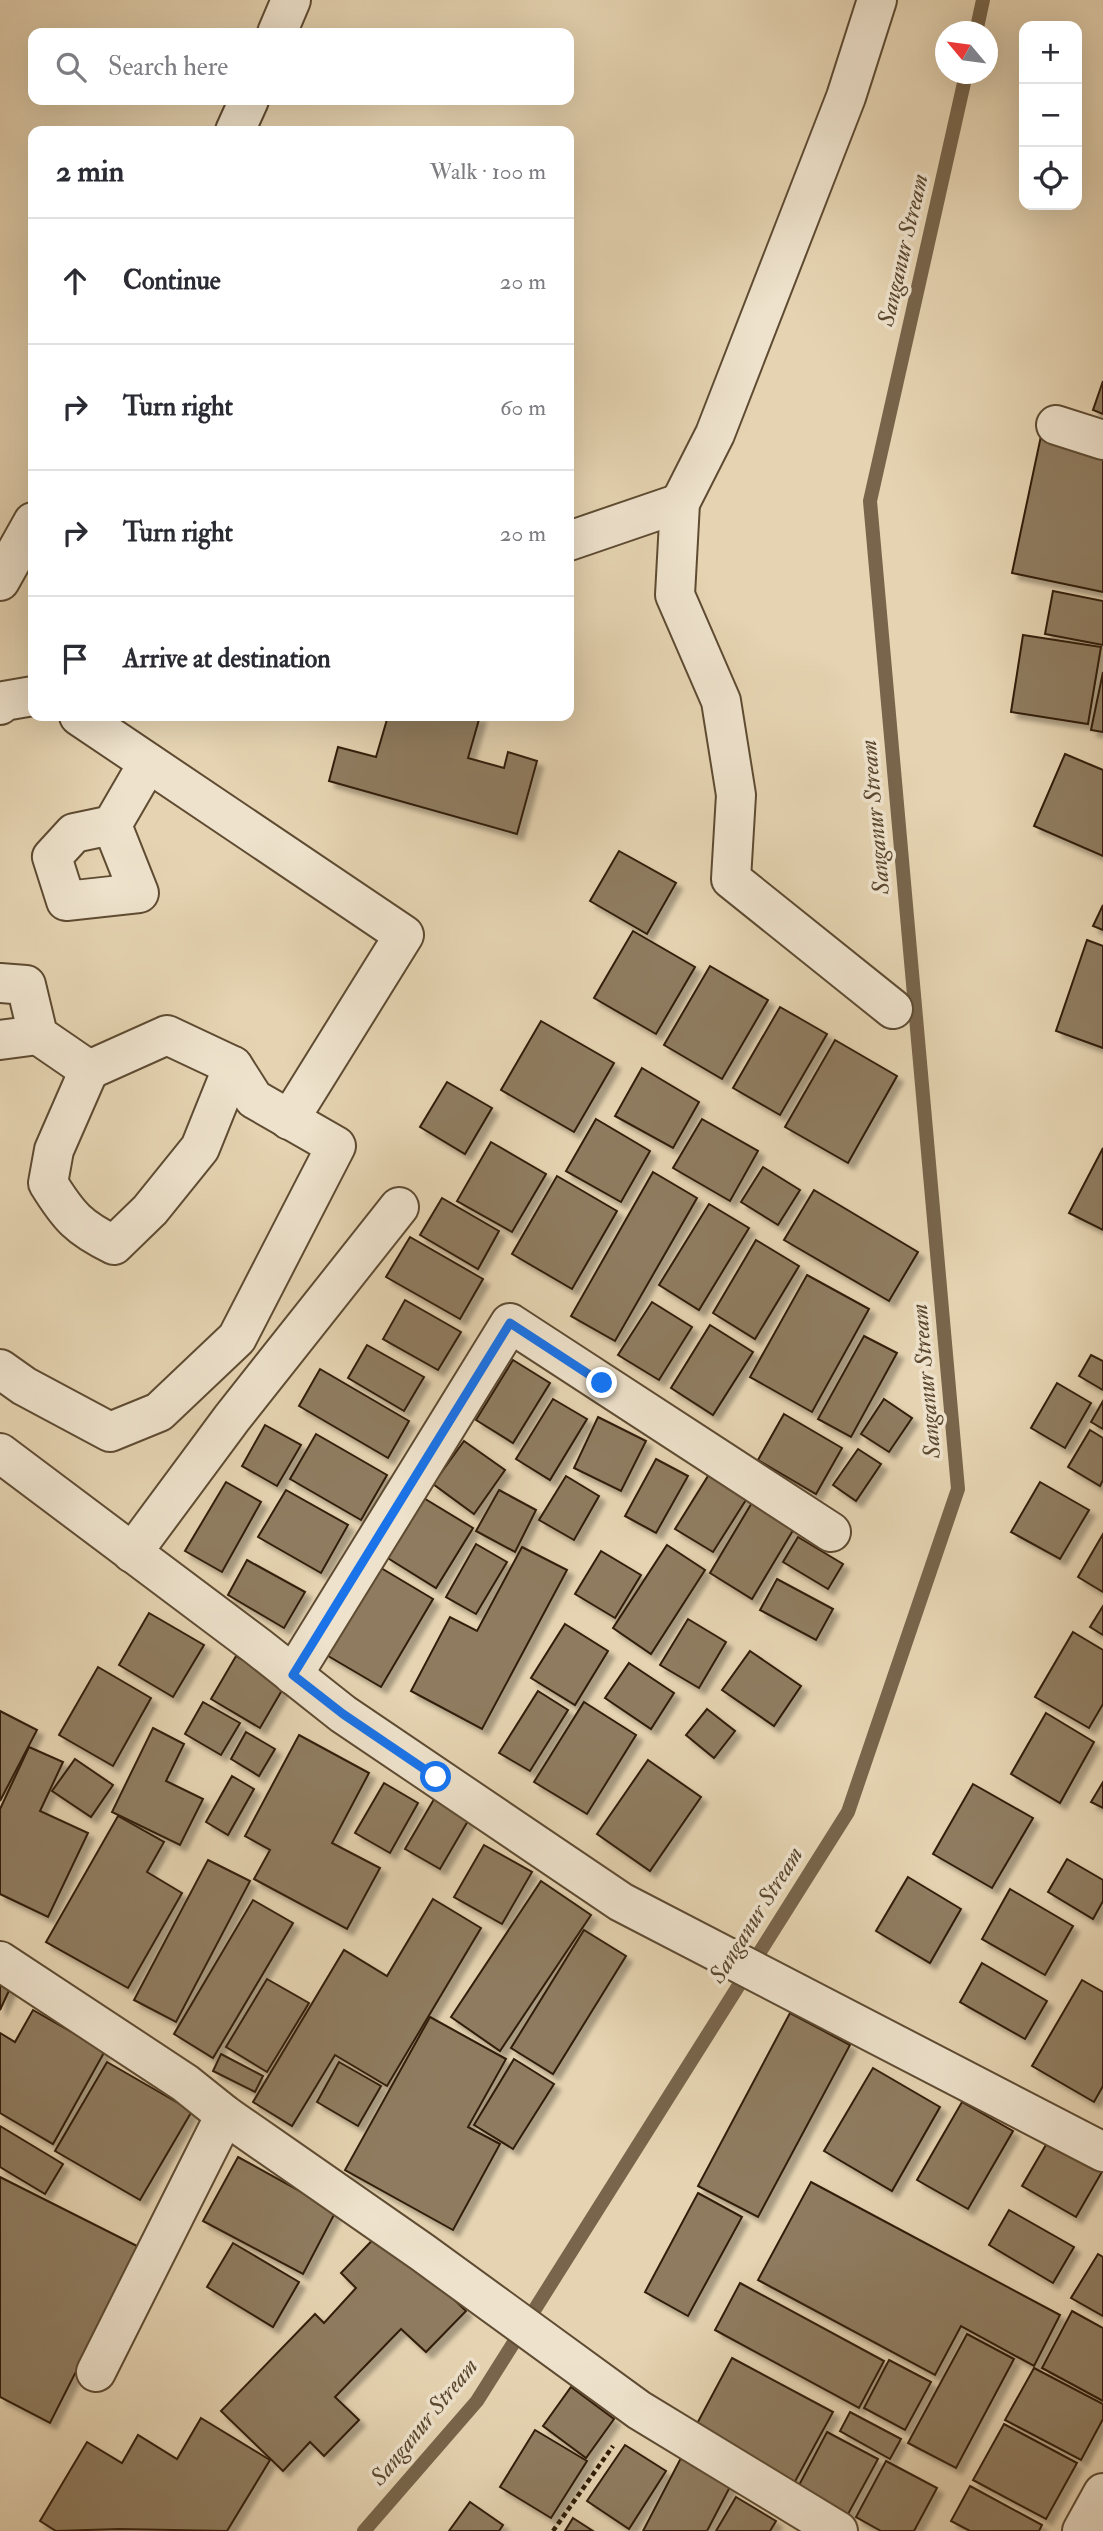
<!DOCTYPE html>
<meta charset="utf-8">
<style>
body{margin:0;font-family:"IM FELL Double Pica",serif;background:#f2f2f3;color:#2b2b33}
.controls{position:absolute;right:21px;top:21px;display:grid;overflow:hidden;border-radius:14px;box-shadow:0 7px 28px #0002}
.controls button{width:63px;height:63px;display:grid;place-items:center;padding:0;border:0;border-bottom:2px solid #e1e1e2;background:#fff;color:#2b2b33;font:35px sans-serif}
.compass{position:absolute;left:935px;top:21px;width:63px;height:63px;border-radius:50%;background:#fff;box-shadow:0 7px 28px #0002;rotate:299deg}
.stop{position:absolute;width:21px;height:21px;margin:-16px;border:5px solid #1a73e8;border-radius:50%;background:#fff}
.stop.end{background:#1a73e8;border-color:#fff;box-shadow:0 2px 7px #0008}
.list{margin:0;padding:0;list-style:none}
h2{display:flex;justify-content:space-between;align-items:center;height:91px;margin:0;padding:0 28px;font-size:30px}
h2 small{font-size:23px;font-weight:400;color:#7c7c81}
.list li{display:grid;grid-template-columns:46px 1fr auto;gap:21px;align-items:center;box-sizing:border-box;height:126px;padding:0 28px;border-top:2px solid #e1e1e2}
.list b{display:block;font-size:26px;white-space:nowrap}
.list em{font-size:23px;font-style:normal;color:#7c7c81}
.icon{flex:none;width:38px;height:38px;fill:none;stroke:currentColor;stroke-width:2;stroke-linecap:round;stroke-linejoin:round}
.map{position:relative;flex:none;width:1103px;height:2531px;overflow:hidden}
.search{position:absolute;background:#fff;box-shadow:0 7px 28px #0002;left:28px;top:28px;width:546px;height:77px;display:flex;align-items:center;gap:18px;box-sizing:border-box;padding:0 24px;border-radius:14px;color:#7c7c81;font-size:26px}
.panel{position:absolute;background:#fff;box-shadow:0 7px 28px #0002;left:28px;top:126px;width:546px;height:595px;border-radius:14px}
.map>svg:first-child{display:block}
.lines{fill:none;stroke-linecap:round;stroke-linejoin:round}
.stream{stroke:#78654b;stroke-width:14}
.building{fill:#8f7c60;stroke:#311e08;stroke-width:2;filter:url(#shadow)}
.minor-casing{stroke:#5e4b32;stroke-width:42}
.path{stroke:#311e08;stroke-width:4.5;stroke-dasharray:5 3.5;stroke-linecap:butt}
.minor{stroke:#eee2cc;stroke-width:38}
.route{stroke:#1a73e8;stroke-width:9}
.labels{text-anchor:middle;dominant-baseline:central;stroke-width:7;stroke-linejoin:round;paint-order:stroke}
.water-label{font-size:24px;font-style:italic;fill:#5b482f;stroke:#eee2cc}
</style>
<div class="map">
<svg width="1103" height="2531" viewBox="0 0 1103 2531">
<defs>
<filter id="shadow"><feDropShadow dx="6" dy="6" stdDeviation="2" flood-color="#0004"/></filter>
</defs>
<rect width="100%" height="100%" fill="#e5d3b1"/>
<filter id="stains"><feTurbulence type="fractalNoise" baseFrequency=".00286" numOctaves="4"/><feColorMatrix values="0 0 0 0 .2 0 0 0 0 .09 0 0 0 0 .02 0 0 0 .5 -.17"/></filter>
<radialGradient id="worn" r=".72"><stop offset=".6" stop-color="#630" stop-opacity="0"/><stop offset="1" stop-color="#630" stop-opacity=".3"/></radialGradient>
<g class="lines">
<g class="stream">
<polyline points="976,32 983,0"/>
<polyline points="364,2531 477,2401 848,1812 958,1489 870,501 966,74"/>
</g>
</g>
<g class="building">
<polygon points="1103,381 1103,414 1093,410"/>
<polygon points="1041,436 1103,448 1103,592 1012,573"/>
<polygon points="1053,591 1103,601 1103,645 1045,634"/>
<polygon points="1023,635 1101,647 1088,724 1011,712"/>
<polygon points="1103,672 1103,732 1091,730"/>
<polygon points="388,716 480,716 468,758 504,768 508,752 537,761 517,834 329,781 338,747 376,757"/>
<polygon points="1065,754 1103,770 1103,856 1034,826"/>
<polygon points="619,851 676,883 647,934 590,901"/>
<polygon points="1103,905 1103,930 1093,926"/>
<polygon points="633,931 695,967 656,1034 594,998"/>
<polygon points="1087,940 1103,946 1103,1048 1056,1031"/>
<polygon points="710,966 768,1000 722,1079 664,1045"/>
<polygon points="780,1007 827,1034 780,1115 733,1088"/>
<polygon points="541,1021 614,1063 574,1132 501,1090"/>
<polygon points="835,1040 897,1076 848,1163 785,1127"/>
<polygon points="642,1068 699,1102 673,1148 615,1116"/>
<polygon points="447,1082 492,1108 465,1154 420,1127"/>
<polygon points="596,1119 650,1151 621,1202 566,1171"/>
<polygon points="702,1119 758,1151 730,1201 673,1168"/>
<polygon points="491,1142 546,1174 512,1232 457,1201"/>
<polygon points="1103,1148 1103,1230 1069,1213"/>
<polygon points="763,1167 800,1190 778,1225 741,1202"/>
<polygon points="653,1172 697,1198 615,1341 571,1316"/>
<polygon points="557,1176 617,1211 572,1289 512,1254"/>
<polygon points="814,1190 918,1252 889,1301 784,1240"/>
<polygon points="442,1198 499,1231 478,1269 420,1235"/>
<polygon points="709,1204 749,1228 699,1310 659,1285"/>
<polygon points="410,1237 483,1279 460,1319 386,1277"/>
<polygon points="756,1240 799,1266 755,1339 713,1313"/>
<polygon points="807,1275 869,1309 812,1412 750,1377"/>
<polygon points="405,1300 461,1332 438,1370 383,1339"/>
<polygon points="652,1302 692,1327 659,1380 618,1355"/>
<polygon points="710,1325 753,1352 713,1415 671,1388"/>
<polygon points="864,1336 897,1353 851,1437 818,1419"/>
<polygon points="367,1345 424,1377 404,1411 348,1378"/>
<polygon points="1091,1355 1103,1361 1103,1390 1079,1376"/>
<polygon points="513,1360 550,1383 513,1443 476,1420"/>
<polygon points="320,1369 409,1421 388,1458 299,1406"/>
<polygon points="1057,1383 1091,1403 1065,1448 1031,1428"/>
<polygon points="553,1399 587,1419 550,1480 516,1459"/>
<polygon points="884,1399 912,1418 889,1452 861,1434"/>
<polygon points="1103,1401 1103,1429 1091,1422"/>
<polygon points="784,1414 842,1448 816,1494 758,1460"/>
<polygon points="598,1417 646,1441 621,1491 574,1468"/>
<polygon points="265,1425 301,1445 277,1486 242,1466"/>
<polygon points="1090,1430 1103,1438 1103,1480 1100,1486 1068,1467"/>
<polygon points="316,1434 387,1475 361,1520 290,1479"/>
<polygon points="464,1441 505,1470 474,1514 433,1484"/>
<polygon points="858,1449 881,1464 856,1501 833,1485"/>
<polygon points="656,1459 688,1476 656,1533 625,1516"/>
<polygon points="713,1468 751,1492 713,1552 675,1529"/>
<polygon points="566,1476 599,1496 574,1540 539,1520"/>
<polygon points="226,1482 261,1502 222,1572 185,1551"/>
<polygon points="1040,1482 1089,1510 1060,1559 1011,1532"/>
<polygon points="286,1490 348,1525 321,1573 258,1537"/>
<polygon points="499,1490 536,1510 515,1552 476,1531"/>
<polygon points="422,1497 473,1528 436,1588 386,1557"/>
<polygon points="753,1501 795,1527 752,1599 710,1573"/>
<polygon points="1103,1534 1103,1592 1078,1577"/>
<polygon points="798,1537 843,1564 828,1589 783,1562"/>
<polygon points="476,1544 507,1562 476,1614 446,1597"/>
<polygon points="667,1545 705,1570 651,1654 613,1628"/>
<polygon points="522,1547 567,1570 482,1729 411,1691 450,1617 477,1631"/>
<polygon points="601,1551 641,1575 615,1618 575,1594"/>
<polygon points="247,1560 305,1592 284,1628 228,1595"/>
<polygon points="376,1565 433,1599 381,1687 323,1653"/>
<polygon points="777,1579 833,1609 816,1640 760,1610"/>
<polygon points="1103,1606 1103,1635 1090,1627"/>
<polygon points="149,1613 204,1645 173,1697 119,1665"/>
<polygon points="688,1619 726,1642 699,1688 660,1665"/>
<polygon points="565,1624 608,1651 575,1705 531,1678"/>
<polygon points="1073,1632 1103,1650 1103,1704 1089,1728 1035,1697"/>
<polygon points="750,1651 801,1686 774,1726 722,1690"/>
<polygon points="236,1656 285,1685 260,1728 211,1699"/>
<polygon points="629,1663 674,1693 651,1729 605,1698"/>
<polygon points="98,1667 151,1698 113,1766 59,1735"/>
<polygon points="538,1691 568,1710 530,1771 499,1753"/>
<polygon points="203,1702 240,1723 221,1755 185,1734"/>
<polygon points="584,1702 636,1735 587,1814 534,1782"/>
<polygon points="707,1709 735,1731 714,1758 686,1735"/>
<polygon points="0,1711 37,1730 0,1801"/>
<polygon points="1046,1713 1094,1742 1060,1803 1011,1774"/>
<polygon points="153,1728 184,1744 166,1781 203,1799 180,1845 112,1812"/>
<polygon points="246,1732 275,1749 259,1776 231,1759"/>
<polygon points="299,1735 369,1773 332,1843 380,1868 347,1929 254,1879 270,1850 245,1836"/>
<polygon points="29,1747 63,1762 40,1811 88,1833 48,1917 0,1894 0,1809"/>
<polygon points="75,1759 113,1785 91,1817 52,1791"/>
<polygon points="648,1760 701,1797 650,1871 597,1834"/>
<polygon points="232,1776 254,1789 228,1835 206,1822"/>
<polygon points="1103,1782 1103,1808 1091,1802"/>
<polygon points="384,1783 418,1803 390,1853 355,1833"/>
<polygon points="973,1784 1033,1818 992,1888 933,1854"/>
<polygon points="437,1794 472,1814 440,1869 405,1849"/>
<polygon points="118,1816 164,1842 147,1872 182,1893 128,1988 46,1942"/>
<polygon points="484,1845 532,1872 502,1924 454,1897"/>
<polygon points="1067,1859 1103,1880 1103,1901 1093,1919 1048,1892"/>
<polygon points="208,1860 250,1881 176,2022 134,2000"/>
<polygon points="908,1877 961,1909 930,1963 876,1931"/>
<polygon points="541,1881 591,1915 500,2051 451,2017"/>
<polygon points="1010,1889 1073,1926 1045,1975 982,1939"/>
<polygon points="433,1899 481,1928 387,2086 335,2055 292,2126 253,2102 344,1950 387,1976"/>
<polygon points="253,1900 293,1923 213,2058 174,2034"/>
<polygon points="584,1930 626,1956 553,2074 511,2048"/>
<polygon points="982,1963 1047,2001 1025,2039 960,2002"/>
<polygon points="0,1976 13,1982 0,2010"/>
<polygon points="267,1979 309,2003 267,2072 226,2047"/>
<polygon points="1082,1980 1103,1992 1103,2086 1094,2102 1032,2066"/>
<polygon points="33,2010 105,2051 53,2144 0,2113 0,2033 15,2042"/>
<polygon points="790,2013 850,2045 758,2217 698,2186"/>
<polygon points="430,2017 506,2059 468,2127 500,2144 453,2230 345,2170"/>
<polygon points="221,2054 263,2076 255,2092 213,2071"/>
<polygon points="514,2059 554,2084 513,2149 474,2125"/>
<polygon points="107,2062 192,2111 140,2200 55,2151"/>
<polygon points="339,2062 381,2086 358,2126 317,2102"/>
<polygon points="873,2068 940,2107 892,2191 824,2151"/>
<polygon points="962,2102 1013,2131 968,2209 917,2180"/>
<polygon points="0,2126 63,2164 45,2194 0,2167"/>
<polygon points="1050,2138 1103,2170 1076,2217 1022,2186"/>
<polygon points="238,2157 336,2211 303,2274 203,2221"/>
<polygon points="0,2177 139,2247 50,2423 0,2397"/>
<polygon points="811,2182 1060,2315 1034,2366 961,2326 935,2375 758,2280"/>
<polygon points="698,2193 742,2217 688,2316 645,2292"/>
<polygon points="1009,2210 1074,2247 1053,2283 989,2245"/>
<polygon points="382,2230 466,2311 426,2352 401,2329 335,2397 359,2420 324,2456 310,2442 283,2471 221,2411 315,2314 324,2323 356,2288 341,2273"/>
<polygon points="233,2243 299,2282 273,2327 207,2287"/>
<polygon points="1098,2254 1103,2257 1103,2316 1071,2298"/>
<polygon points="740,2283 884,2361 859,2408 715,2330"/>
<polygon points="1072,2311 1103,2328 1103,2401 1042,2368"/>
<polygon points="967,2334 1014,2359 956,2468 908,2443"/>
<polygon points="732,2358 833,2412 792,2487 692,2433"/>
<polygon points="889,2360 931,2382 905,2430 864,2408"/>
<polygon points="1034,2368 1103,2404 1103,2419 1081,2460 1005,2420"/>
<polygon points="571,2387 614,2419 586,2458 543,2426"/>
<polygon points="850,2412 901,2439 890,2459 840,2431"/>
<polygon points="201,2418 270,2460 227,2531 119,2529 56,2531 40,2521 87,2442 122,2463 138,2435 177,2459"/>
<polygon points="1004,2424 1077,2463 1046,2519 973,2480"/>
<polygon points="535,2430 587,2461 551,2518 500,2487"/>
<polygon points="827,2432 878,2459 847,2516 797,2489"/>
<polygon points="625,2445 666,2471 629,2529 587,2501"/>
<polygon points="682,2456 732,2483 707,2531 643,2531"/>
<polygon points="886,2461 937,2488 914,2531 881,2531 856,2517"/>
<polygon points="970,2486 1042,2525 1039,2531 970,2531 951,2521"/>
<polygon points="736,2497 776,2521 770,2531 716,2531"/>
<polygon points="470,2502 503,2525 499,2531 449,2531"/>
<polygon points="573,2518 593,2531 565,2531"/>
</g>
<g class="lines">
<g class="minor-casing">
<g id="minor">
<polyline points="877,0 846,97 715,434 680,503 675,595 721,701 736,795 731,879 893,1009"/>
<polyline points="277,33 291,0"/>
<polyline points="235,131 249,100"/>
<polyline points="1056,425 1103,440"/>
<polyline points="569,541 680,503"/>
<polyline points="0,581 33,522"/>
<polyline points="0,705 4,701 33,696"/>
<polyline points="79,716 404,935 289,1120"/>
<polyline points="112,825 139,893 66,901 52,857 74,833 112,825 148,763"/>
<polyline points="0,983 26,985 38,1035 89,1070 167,1035 233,1066 254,1099 336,1146 237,1338 159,1412 110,1432 24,1386 0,1369"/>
<polyline points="0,1040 38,1035"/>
<path d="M 89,1070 L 54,1150 L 48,1183 C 69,1217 79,1228 114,1245 L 150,1210 L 200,1148 L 233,1066"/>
<polyline points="0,1453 257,1646 343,1714 621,1902 1103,2152"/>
<polyline points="132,1553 232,1418 399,1207"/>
<polyline points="293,1675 510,1323 831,1532"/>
<polyline points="0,1961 185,2083 225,2115 422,2252 639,2410 838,2531"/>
<polyline points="96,2372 225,2115"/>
<polyline points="1082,2531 1103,2493"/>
</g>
</g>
<polyline class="path" points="553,2531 613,2446"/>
<use href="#minor" class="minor"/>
</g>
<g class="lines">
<polyline class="route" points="436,1777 343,1714 293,1675 510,1323 602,1383"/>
</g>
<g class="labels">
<g class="water-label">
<text transform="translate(903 250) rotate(-77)">Sanganur Stream</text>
<text transform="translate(875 817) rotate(-95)">Sanganur Stream</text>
<text transform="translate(926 1381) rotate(-95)">Sanganur Stream</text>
<text transform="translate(756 1915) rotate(-58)">Sanganur Stream</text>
<text transform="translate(424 2422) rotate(-51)">Sanganur Stream</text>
</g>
</g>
<rect width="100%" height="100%" filter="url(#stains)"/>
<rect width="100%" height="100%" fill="url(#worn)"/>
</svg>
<div class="controls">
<button>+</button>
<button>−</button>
<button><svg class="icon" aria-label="locate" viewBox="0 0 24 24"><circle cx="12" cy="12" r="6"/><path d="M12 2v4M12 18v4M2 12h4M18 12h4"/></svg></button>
</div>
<svg class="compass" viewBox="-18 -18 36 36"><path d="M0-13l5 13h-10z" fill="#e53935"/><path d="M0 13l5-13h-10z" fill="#7c7c81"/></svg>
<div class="stop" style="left:436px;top:1777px"></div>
<div class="stop end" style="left:602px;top:1383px"></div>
<div class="search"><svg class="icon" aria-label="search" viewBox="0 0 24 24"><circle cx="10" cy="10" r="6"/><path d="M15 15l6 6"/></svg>Search here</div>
<section class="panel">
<h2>2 min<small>Walk · 100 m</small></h2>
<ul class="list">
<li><svg class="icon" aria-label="ahead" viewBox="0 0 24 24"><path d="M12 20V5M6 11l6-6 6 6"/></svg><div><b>Continue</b></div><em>20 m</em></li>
<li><svg class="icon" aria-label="right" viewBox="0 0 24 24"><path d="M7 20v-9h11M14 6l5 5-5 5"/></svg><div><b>Turn right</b></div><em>60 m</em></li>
<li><svg class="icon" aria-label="right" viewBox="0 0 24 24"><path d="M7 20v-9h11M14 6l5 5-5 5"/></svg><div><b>Turn right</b></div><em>20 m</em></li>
<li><svg class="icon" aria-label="arrive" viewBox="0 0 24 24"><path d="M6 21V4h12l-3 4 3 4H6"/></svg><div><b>Arrive at destination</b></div></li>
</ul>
</section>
</div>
